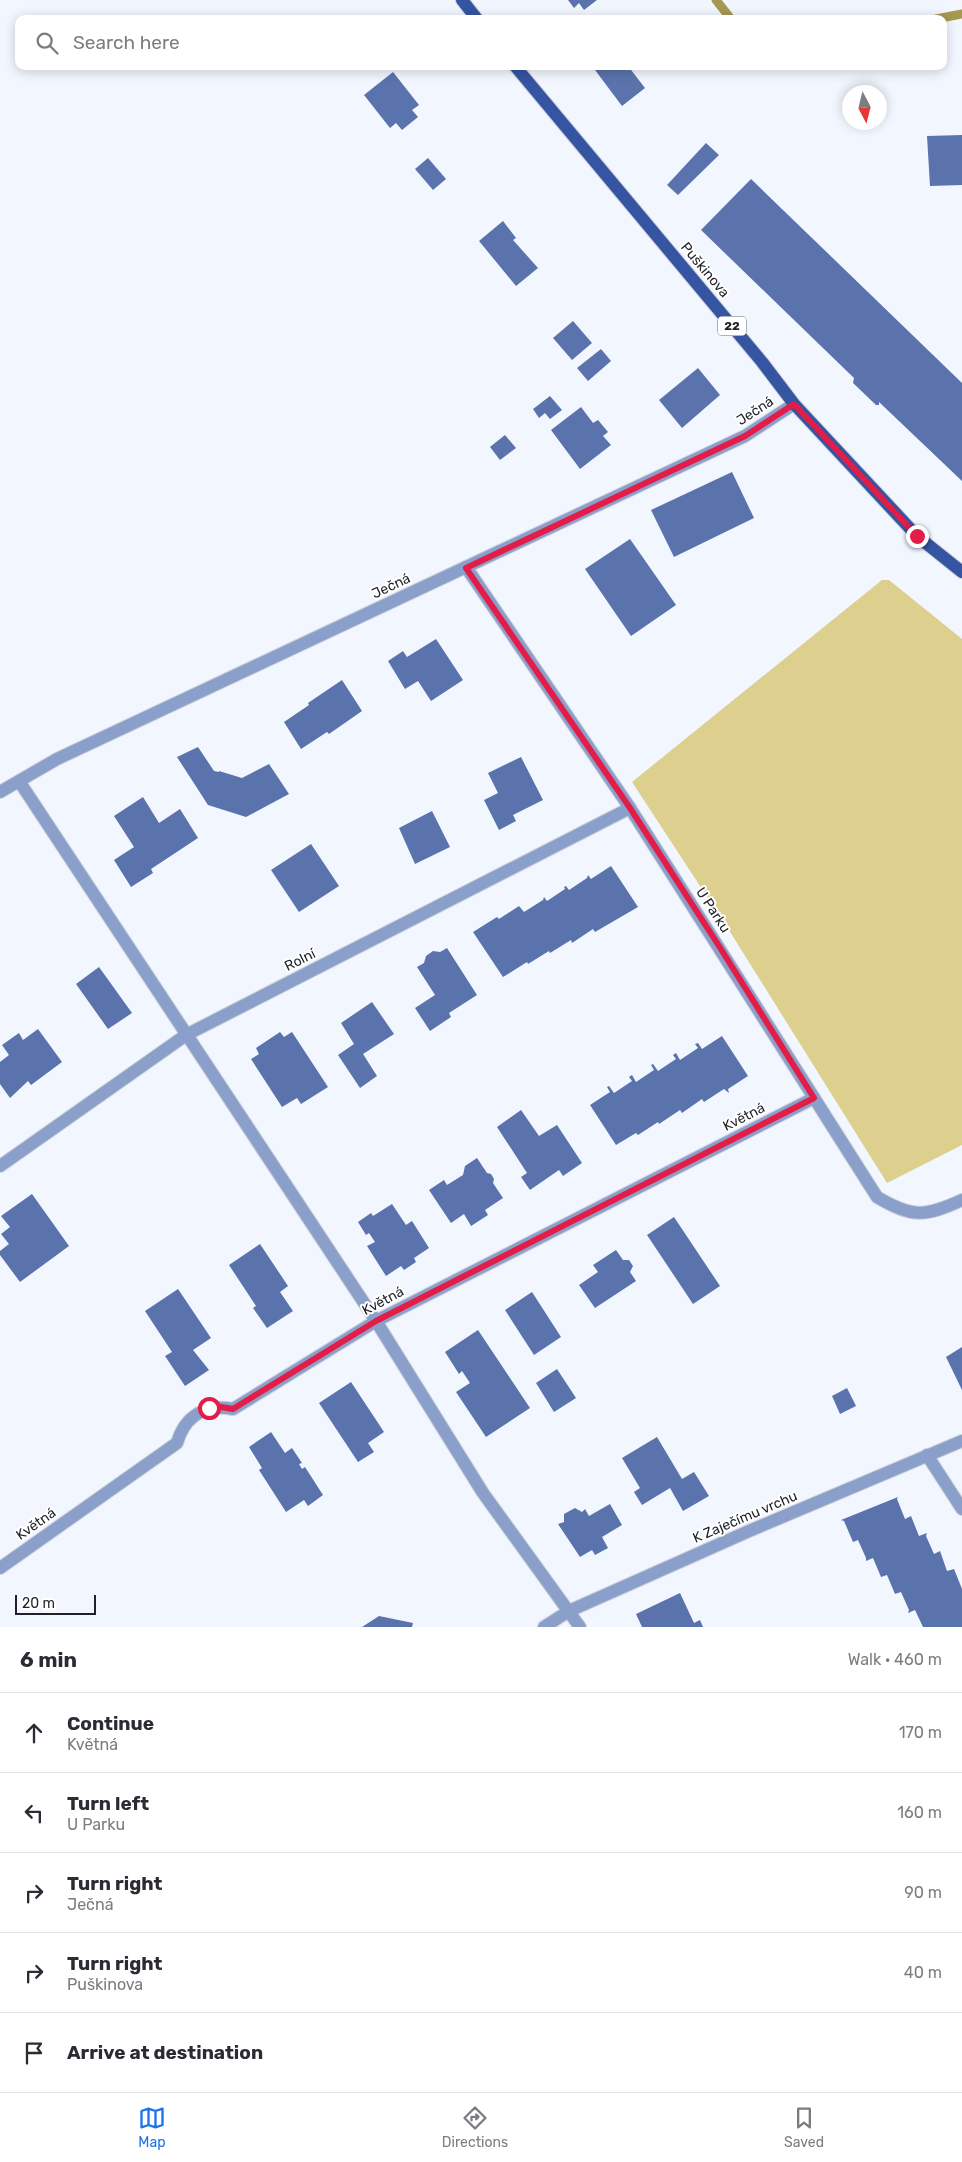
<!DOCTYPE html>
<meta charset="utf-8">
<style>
body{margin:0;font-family:Rubik,sans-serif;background:#f2f2f3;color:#2b2b33}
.compass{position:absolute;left:842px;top:85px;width:45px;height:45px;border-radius:50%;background:#fff;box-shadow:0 2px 12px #0003;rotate:173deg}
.scale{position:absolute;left:15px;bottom:12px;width:81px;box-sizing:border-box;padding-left:5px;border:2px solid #1f2229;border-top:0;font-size:14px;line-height:18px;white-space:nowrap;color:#1f2229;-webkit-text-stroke:4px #fff;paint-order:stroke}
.stop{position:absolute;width:15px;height:15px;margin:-11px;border:4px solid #e11d48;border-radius:50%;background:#fff}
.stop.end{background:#e11d48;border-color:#fff;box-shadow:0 1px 5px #0008}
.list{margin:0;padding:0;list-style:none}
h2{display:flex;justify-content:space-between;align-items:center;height:65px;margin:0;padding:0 20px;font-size:21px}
h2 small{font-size:16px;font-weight:400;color:#7c7c81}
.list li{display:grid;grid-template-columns:32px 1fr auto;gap:15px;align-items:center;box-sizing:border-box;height:80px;padding:0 20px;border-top:1px solid #e1e1e2}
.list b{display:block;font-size:19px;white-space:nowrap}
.list p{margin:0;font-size:16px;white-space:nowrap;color:#7c7c81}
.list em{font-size:16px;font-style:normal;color:#7c7c81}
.icon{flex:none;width:28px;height:28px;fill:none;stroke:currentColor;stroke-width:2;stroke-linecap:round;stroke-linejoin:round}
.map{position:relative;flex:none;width:962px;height:1627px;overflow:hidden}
.search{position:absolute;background:#fff;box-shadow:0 2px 12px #0003;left:15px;right:15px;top:15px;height:55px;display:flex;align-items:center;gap:12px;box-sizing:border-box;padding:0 18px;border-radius:10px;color:#7c7c81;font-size:19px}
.sheet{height:465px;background:#fff}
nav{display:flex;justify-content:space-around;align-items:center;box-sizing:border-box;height:70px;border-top:1px solid #e1e1e2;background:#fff;font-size:14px;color:#7c7c81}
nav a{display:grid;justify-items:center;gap:2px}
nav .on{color:#1a73e8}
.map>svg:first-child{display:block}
.green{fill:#ddd08e}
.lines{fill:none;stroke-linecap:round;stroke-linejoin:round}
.stream{stroke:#a79851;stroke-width:9}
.building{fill:#5a73ac}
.minor-casing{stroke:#ccd0d8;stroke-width:14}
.primary-casing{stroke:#ccd0d8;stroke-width:14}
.minor{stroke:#8b9fcb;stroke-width:12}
.primary{stroke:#3554a1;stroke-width:12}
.route{stroke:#e11d48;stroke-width:6}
.labels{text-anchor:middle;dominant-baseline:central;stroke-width:4;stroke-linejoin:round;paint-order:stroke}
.shield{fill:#fff;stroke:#626469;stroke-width:1}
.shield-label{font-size:12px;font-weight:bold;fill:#1f2229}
.street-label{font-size:14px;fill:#1f2229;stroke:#fff}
</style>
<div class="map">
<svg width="962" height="1627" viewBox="0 0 962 1627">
<rect width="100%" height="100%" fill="#f2f6fe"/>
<polygon class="green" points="882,580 889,580 962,639 962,1145 887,1183 732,935 632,782"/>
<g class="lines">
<g class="stream">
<polyline points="716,0 731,19"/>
<polyline points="936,19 962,14"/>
</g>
</g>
<g class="building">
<polygon points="568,0 597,0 584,10 579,3 574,8"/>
<polygon points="592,66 628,66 645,88 622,106"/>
<polygon points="393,72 419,105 412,110 418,117 402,130 396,123 390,128 364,95"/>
<polygon points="962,135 962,185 930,186 927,136"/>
<polygon points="706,143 719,155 678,195 667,185"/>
<polygon points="428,158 446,179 433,190 415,169"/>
<polygon points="751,179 962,383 962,481 879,402 879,405 876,405 853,383 854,378 701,230"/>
<polygon points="503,221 516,238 513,240 538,268 516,286 479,241"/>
<polygon points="573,321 592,343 572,360 553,338"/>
<polygon points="601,349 611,361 588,381 577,368"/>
<polygon points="698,368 720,395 682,428 659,400"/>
<polygon points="550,396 562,410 550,419 545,413 539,418 533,409"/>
<polygon points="581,407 593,423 598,420 608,432 603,436 611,445 580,469 551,430"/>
<polygon points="505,435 516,448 500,460 490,447"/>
<polygon points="732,472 754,518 674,557 651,510"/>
<polygon points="630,539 676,605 631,636 585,569"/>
<polygon points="436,639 463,680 431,701 418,681 405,689 388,661 403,651 407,657"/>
<polygon points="342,680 362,711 329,734 327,732 301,749 284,722 309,705 308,703"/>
<polygon points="198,747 214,771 219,772 219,771 242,778 269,764 289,794 246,817 208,805 177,757"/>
<polygon points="521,757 543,800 513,815 516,821 499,830 484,800 498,793 488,773"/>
<polygon points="143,797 159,823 180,809 198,838 151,869 153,873 131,887 114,860 134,847 114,816"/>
<polygon points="432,811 450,847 415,864 399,828"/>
<polygon points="311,844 339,886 299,912 271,870"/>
<polygon points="611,866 638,907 595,932 593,929 572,943 571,940 550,953 549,951 528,964 527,962 503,977 473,932 497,917 499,919 519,906 524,912 543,900 544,897 547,901 565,889 564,887 566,886 569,890 587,878 588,875 591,879"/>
<polygon points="447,948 477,995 449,1013 451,1017 430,1031 415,1008 435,995 417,967 424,963 426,956 433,951 440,952"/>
<polygon points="99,967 132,1013 108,1029 76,984"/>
<polygon points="372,1002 394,1034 363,1054 377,1076 360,1088 338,1055 354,1044 341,1023"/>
<polygon points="38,1029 62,1062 31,1085 28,1081 10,1098 0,1084 0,1062 9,1055 2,1045 19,1033 23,1040"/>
<polygon points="280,1032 284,1037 292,1032 328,1087 301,1104 297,1098 282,1107 251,1059 259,1054 256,1048"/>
<polygon points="722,1036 748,1076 728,1089 729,1093 724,1089 704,1102 702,1099 682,1113 680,1110 659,1124 658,1122 638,1135 636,1133 616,1145 590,1105 610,1092 607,1087 609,1086 614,1093 632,1081 629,1077 632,1075 636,1082 654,1070 651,1065 653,1064 658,1071 676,1059 673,1055 676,1053 680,1060 698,1048 695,1044 698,1043 702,1049"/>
<polygon points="521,1110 539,1136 557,1125 582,1163 563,1176 559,1170 530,1190 521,1177 527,1173 497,1127"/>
<polygon points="477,1158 487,1173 491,1174 494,1179 493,1183 503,1198 485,1210 488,1215 471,1226 464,1214 451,1223 429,1190 444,1180 447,1185 463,1175 465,1166"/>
<polygon points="32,1194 69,1246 20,1282 0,1255 0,1251 9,1244 1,1234 10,1227 1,1216"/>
<polygon points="392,1204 406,1225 412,1221 429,1248 414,1258 416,1262 404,1270 401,1266 386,1276 367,1246 375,1242 369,1233 366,1235 358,1222 371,1213 373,1216"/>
<polygon points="674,1217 720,1286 693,1304 647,1235"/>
<polygon points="260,1244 288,1286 280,1292 293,1311 267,1328 253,1308 256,1306 229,1265"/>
<polygon points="616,1250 623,1260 629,1260 633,1266 630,1272 636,1281 595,1308 579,1285 598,1272 593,1265"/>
<polygon points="178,1289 211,1338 193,1350 209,1370 185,1386 165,1356 172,1352 145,1311"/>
<polygon points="532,1292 561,1337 534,1355 505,1310"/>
<polygon points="478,1330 530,1408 486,1437 456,1392 470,1383 462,1371 459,1374 445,1352"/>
<polygon points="962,1347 962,1390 946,1357"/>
<polygon points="557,1369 576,1398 554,1412 536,1383"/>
<polygon points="351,1382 384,1432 368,1443 374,1452 358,1462 319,1403"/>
<polygon points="847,1388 856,1406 840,1414 832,1396"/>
<polygon points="271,1432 285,1453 292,1448 302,1463 299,1464 302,1469 305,1467 323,1495 308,1506 304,1500 286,1512 259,1470 262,1468 249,1447"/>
<polygon points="657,1437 682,1479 694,1472 709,1496 683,1511 670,1488 642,1505 634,1492 640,1488 622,1458"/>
<polygon points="898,1497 897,1499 905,1519 911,1516 919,1536 927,1533 926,1536 934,1554 940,1551 947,1571 954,1569 962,1589 962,1627 923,1627 915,1610 908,1613 909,1610 901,1592 895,1594 887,1575 881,1577 873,1558 866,1561 866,1558 858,1540 853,1542 844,1521 841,1520"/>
<polygon points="610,1504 622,1525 602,1537 608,1548 595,1555 592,1550 580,1557 558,1524 564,1522 564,1514 575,1508 582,1512 585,1509 589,1516"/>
<polygon points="680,1593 694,1623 700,1620 703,1627 642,1627 636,1614"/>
<polygon points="379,1616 413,1623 412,1627 362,1627"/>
</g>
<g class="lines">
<g class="minor-casing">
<g id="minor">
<path d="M 466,567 L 630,808 L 877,1197 C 912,1218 925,1217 962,1200"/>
<polyline points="19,781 376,1321 483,1493 580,1627"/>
<polyline points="0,792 57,759 745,436 794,404"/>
<polyline points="0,1166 186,1035 630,808"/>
<polyline points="927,1455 962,1509"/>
<path d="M 0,1568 L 177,1443 C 185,1416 205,1404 233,1409 L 376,1321 L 814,1098"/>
<polyline points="544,1627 569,1611 749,1531 962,1441"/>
</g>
</g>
<g class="primary-casing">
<g id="primary">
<polyline points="462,0 477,19"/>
<polyline points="515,66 762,362 794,404 917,536 962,572"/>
</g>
</g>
<use href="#minor" class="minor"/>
<use href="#primary" class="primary"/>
</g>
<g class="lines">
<polyline class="route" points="209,1408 221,1407 233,1409 376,1321 814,1098 719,946 630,808 466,568 745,436 794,404 917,536"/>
</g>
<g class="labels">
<rect class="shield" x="718" y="316.5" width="28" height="19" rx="4"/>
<g class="shield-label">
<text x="732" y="326">22</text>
</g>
<g class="street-label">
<text transform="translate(705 270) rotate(50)">Puškinova</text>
<text transform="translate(755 411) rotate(-33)">Ječná</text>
<text transform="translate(391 586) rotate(-25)">Ječná</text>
<text transform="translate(713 910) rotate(57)">U Parku</text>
<text transform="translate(300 960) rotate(-27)">Rolní</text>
<text transform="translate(744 1117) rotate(-27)">Květná</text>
<text transform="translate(383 1301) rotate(-28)">Květná</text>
<text transform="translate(745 1517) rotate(-23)">K Zaječímu vrchu</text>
<text transform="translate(36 1524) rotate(-35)">Květná</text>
</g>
</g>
</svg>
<svg class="compass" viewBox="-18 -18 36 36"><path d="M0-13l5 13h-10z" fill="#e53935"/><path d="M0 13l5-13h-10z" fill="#7c7c81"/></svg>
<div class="scale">20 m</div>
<div class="stop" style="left:209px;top:1408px"></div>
<div class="stop end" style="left:917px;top:536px"></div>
<div class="search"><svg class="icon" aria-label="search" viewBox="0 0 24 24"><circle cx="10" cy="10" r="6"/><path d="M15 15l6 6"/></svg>Search here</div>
</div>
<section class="sheet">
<h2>6 min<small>Walk · 460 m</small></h2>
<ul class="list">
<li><svg class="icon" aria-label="ahead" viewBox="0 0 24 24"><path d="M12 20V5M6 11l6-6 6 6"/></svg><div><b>Continue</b><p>Květná</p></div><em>170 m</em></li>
<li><svg class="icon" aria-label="left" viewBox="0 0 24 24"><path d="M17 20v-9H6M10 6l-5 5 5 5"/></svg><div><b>Turn left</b><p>U Parku</p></div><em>160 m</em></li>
<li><svg class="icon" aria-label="right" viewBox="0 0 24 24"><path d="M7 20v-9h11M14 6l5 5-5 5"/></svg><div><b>Turn right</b><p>Ječná</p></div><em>90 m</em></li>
<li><svg class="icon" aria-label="right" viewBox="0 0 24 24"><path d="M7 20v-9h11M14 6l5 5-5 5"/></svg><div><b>Turn right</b><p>Puškinova</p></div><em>40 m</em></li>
<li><svg class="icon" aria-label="arrive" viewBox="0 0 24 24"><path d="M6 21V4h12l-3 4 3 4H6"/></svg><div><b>Arrive at destination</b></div></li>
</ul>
</section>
<nav>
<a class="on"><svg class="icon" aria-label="map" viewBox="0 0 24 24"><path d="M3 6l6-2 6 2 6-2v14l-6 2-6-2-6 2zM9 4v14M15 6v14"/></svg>Map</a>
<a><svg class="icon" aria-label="directions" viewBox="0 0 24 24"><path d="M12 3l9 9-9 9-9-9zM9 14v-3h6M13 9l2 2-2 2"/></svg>Directions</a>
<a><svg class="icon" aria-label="saved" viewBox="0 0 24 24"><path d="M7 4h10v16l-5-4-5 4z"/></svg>Saved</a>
</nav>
